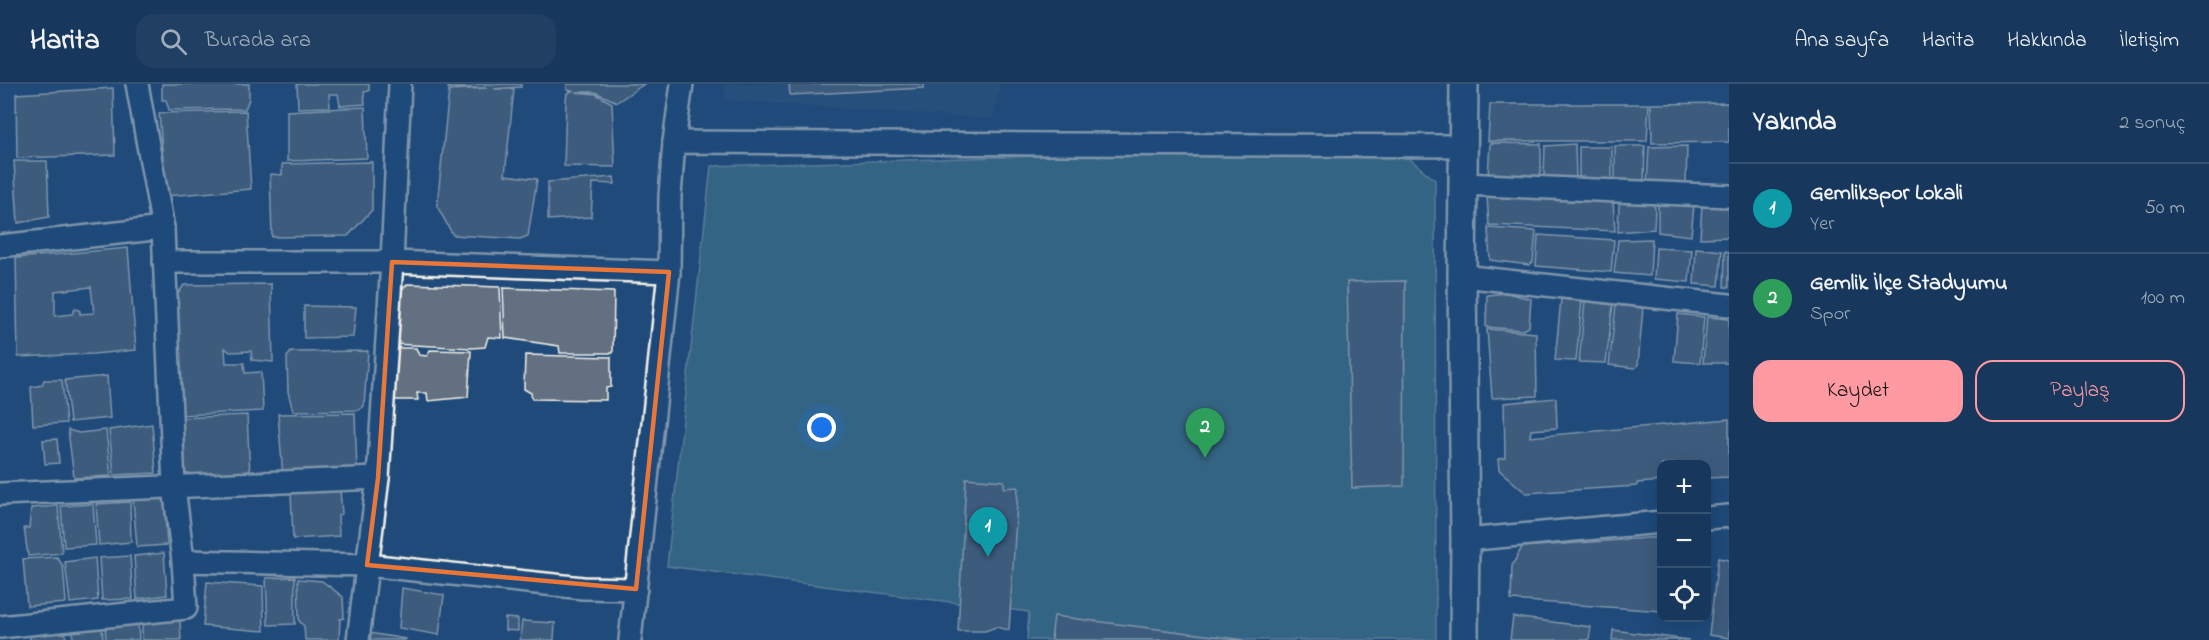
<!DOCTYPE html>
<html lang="tr">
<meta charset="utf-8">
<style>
body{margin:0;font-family:"Indie Flower",sans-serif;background:#203f62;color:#f1f3f6}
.controls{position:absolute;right:18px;bottom:18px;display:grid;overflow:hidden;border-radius:12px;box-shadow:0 6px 24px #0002}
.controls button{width:54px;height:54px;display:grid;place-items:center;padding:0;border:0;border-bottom:2px solid #365272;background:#17385c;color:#f1f3f6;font:30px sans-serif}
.you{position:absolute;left:822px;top:344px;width:21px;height:21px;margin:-15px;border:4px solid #fff;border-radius:50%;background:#1a73e8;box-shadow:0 0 0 9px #1a73e833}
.badge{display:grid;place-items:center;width:39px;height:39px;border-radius:50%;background:#ff9aa2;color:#fff;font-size:20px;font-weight:700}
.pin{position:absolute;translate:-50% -50px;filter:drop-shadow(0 2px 3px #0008)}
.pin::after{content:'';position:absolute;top:32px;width:21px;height:18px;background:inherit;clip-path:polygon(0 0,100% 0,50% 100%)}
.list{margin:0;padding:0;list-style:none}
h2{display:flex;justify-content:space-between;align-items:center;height:78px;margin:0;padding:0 24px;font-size:26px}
h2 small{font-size:20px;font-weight:400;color:#9eacbb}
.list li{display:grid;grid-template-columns:39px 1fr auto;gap:18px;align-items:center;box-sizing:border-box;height:90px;padding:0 24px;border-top:2px solid #365272}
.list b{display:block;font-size:22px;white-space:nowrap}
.list p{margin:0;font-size:20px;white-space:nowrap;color:#9eacbb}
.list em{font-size:20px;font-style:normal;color:#9eacbb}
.actions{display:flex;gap:12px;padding:18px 24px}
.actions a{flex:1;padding:14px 0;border:2px solid #ff9aa2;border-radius:18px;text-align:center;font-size:21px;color:#ff9aa2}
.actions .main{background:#ff9aa2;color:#111}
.icon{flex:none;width:33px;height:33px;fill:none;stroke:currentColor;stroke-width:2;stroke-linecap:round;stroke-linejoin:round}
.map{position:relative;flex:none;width:1729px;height:556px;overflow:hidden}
header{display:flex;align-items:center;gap:36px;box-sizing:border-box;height:84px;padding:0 30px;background:#17385c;border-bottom:2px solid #365272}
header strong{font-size:28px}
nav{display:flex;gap:33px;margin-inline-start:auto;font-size:21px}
.search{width:420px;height:54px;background:#203f62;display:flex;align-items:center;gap:15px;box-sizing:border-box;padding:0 21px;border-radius:18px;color:#9eacbb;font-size:22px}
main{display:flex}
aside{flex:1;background:#17385c}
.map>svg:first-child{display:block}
.built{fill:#33557c}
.green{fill:#4f838f;stroke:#a2babc;stroke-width:1.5}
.building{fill:#627081;stroke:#f4f1e8;stroke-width:1.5;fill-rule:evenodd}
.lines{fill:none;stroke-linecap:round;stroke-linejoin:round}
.minor-casing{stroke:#f4f1e8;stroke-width:26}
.tertiary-casing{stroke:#f4f1e8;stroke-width:32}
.minor{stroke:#1f4a7a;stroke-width:21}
.tertiary{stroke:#1f4a7a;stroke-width:27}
.marked{fill:none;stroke:#ea7738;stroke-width:4.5;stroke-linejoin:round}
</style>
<header>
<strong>Harita</strong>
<div class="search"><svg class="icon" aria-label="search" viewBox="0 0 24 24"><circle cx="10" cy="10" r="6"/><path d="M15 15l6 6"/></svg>Burada ara</div>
<nav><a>Ana sayfa</a><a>Harita</a><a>Hakkında</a><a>İletişim</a></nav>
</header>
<main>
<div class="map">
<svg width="1729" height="556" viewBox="0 0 1729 556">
<rect width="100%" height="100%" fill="#1f4a7a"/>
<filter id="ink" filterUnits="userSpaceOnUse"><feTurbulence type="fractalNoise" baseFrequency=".0167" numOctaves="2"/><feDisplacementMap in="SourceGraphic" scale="12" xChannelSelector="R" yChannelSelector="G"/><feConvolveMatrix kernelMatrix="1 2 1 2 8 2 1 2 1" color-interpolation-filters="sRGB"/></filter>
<g filter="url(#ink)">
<polygon class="built" points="726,0 1000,0 993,35 724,16"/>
<polygon class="green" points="1393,61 1435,96 1436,556 1027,556 1029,528 667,482 711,82"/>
<g class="building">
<polygon points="162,0 249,0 249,15 245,25 169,26 166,16 162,16"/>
<polygon points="297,0 369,0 369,7 364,8 365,20 340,22 338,10 329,10 330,23 298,24"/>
<polygon points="448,0 521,0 521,3 494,5 514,5 505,91 537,95 528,152 520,155 453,151 437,122 449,6 487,4 448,4"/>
<polygon points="567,0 644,0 617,18 595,8 575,8 596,10 612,19 615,83 564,82 566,16 567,9 572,7 567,6"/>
<polygon points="789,0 924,0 924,4 790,11"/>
<polygon points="113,4 115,71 17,74 16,10"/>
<polygon points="1729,19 1729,58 1652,59 1651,20"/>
<polygon points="1490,20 1649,20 1647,57 1488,57"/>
<polygon points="365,23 367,74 287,77 287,27"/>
<polygon points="246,27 251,105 166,112 159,29"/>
<polygon points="1490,59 1541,60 1541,88 1539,93 1488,92"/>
<polygon points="1575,60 1576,95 1544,92 1545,62"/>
<polygon points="1615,62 1645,62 1644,97 1615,98"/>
<polygon points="1687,62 1686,101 1647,100 1649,63"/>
<polygon points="1579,63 1612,63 1612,97 1579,96"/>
<polygon points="14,77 47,77 49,133 18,139"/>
<polygon points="372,78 372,126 348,152 272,153 270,90 282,91 282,80"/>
<polygon points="614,93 615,100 593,99 591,133 548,136 548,98"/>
<polygon points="1487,113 1613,117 1615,147 1489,141"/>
<polygon points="1652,117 1655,124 1654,145 1618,148 1619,118"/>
<polygon points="1658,119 1694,121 1691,152 1658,148"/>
<polygon points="1702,119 1729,120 1729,153 1700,154"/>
<polygon points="1488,144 1536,147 1533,178 1529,181 1490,176"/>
<polygon points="1538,151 1614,156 1611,188 1536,182"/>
<polygon points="1652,155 1650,192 1614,189 1618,156"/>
<path d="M 128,164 L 136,266 L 93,270 L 18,273 L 16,174 ZM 91,203 L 94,229 L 80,230 L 80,227 L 75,224 L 72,230 L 55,232 L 55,207 Z"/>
<polygon points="1656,164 1692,166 1689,198 1654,195"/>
<polygon points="1696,164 1722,167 1719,202 1694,200"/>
<polygon points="1725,167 1729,168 1729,203 1724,203"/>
<polygon points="1405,197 1404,402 1352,404 1347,198"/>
<polygon points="271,200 273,278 252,276 251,267 230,268 225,264 226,279 244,279 245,289 261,288 263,327 180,331 171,220 184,201"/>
<polygon points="408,200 500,203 502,254 488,253 485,263 471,264 394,260 399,208"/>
<polygon points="503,204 614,208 613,269 560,269 559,262 505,254"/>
<polygon points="1507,209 1531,215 1529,243 1523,246 1486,243 1487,211"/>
<polygon points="1561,215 1582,217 1576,277 1555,276"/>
<polygon points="1585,217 1613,221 1606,279 1579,278"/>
<polygon points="1616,221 1643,224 1638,281 1635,284 1609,281"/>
<polygon points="304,222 356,223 353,253 304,254"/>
<polygon points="1678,230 1704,233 1700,279 1674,277"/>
<polygon points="1707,233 1729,235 1729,279 1703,279"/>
<polygon points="1487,245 1536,249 1537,312 1492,314"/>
<polygon points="394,264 416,264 419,271 427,272 430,266 471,267 468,313 428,317 427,309 417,309 418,316 391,316"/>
<polygon points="368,267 364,322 359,326 293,327 288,308 287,273 291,268"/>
<polygon points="525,271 611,273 611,303 606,304 606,316 532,315 531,309 524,305"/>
<polygon points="107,292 110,334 70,338 65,296"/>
<polygon points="44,296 62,296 66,339 33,341 31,303 42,301"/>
<polygon points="1556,314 1557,344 1531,346 1530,353 1729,335 1729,393 1706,394 1706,380 1662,380 1662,397 1637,399 1637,402 1526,409 1499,386 1498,375 1505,374 1504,319"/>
<polygon points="355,329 357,389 283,393 278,330"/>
<polygon points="247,331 250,391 184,393 180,334"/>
<polygon points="152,340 156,389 114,391 109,346"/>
<polygon points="68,346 79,349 106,346 111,392 74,394"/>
<polygon points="57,355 59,379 45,380 43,356"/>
<polygon points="966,394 1004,397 1004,404 1018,403 1009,546 996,543 985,547 958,547"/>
<polygon points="340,406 342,430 338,431 339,452 293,455 291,409"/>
<polygon points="164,413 167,461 137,463 133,416"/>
<polygon points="130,418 131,458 99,461 96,420"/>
<polygon points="93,420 96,461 64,463 61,422"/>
<polygon points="58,422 62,469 28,472 24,444 29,444 31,424"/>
<polygon points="1662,453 1662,527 1511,516 1512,482 1522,463"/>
<polygon points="164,469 167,511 137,515 134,472"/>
<polygon points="130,472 133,515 102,516 99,474"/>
<polygon points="57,473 63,482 66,519 27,522 23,475"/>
<polygon points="95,474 98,516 70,519 65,478"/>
<polygon points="1718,474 1729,476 1729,554 1709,551"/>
<polygon points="295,493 295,540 268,541 266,494"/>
<polygon points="298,495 322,497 343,513 344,534 340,535 339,556 305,556 304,542 299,537"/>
<polygon points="207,498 263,502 264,547 203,542"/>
<polygon points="402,504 444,511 439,551 399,544"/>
<polygon points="1054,532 1245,556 1051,556"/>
<polygon points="1513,533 1591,543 1589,556 1510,556"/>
<polygon points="505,534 518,535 518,547 505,546"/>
<polygon points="180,536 181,556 142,556 142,539"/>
<polygon points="522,537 555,539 554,556 520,556"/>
<polygon points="138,539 139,556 106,556 105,541"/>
<polygon points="102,541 103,556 73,556 72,543"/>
<polygon points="65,546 66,556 30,556 30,550"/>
<polygon points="1613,546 1689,556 1612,556"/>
<polygon points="369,549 406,555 405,556 369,556"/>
</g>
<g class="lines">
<g class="minor-casing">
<g id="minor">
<polyline points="400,0 392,178 669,188 670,112 674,58 1463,62"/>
<polyline points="674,58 682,0"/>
<polyline points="1463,100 1729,112"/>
<polyline points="0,162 163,144"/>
<polyline points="164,178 392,178 378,394 358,556"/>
<polyline points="1462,192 1729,221"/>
<polyline points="0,410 378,394"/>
<polyline points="1706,434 1729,432"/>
<polyline points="1465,456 1662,438"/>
<polyline points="183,477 367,481 583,504 636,505"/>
<polyline points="0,543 186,524 183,477 174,402 163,144 137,0"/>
<polyline points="630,556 669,188"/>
</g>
</g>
<g class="tertiary-casing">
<polyline id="tertiary" points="1464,0 1462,192 1465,456 1464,556"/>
</g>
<use href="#minor" class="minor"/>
<use href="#tertiary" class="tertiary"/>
</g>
</g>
<path d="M0 0H1729V556H0ZM 392,178 L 669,188 L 636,505 L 367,481 L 378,394 Z" fill="#1f4a7a" fill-opacity=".55" fill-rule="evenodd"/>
<path class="marked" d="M 392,178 L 669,188 L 636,505 L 367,481 L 378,394 Z"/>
</svg>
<div class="controls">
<button>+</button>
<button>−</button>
<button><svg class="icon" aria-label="locate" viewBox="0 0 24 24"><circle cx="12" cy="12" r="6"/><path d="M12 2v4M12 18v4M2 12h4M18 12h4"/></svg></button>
</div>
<div class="you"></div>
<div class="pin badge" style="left:988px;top:473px;background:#0f9aa8">1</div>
<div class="pin badge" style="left:1205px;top:374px;background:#2e9e5b">2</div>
</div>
<aside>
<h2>Yakında<small>2 sonuç</small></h2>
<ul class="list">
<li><span class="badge" style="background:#0f9aa8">1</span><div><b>Gemlikspor Lokali</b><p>Yer</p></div><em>50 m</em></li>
<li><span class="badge" style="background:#2e9e5b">2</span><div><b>Gemlik İlçe Stadyumu</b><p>Spor</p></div><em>100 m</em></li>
</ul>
<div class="actions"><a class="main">Kaydet</a><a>Paylaş</a></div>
</aside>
</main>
